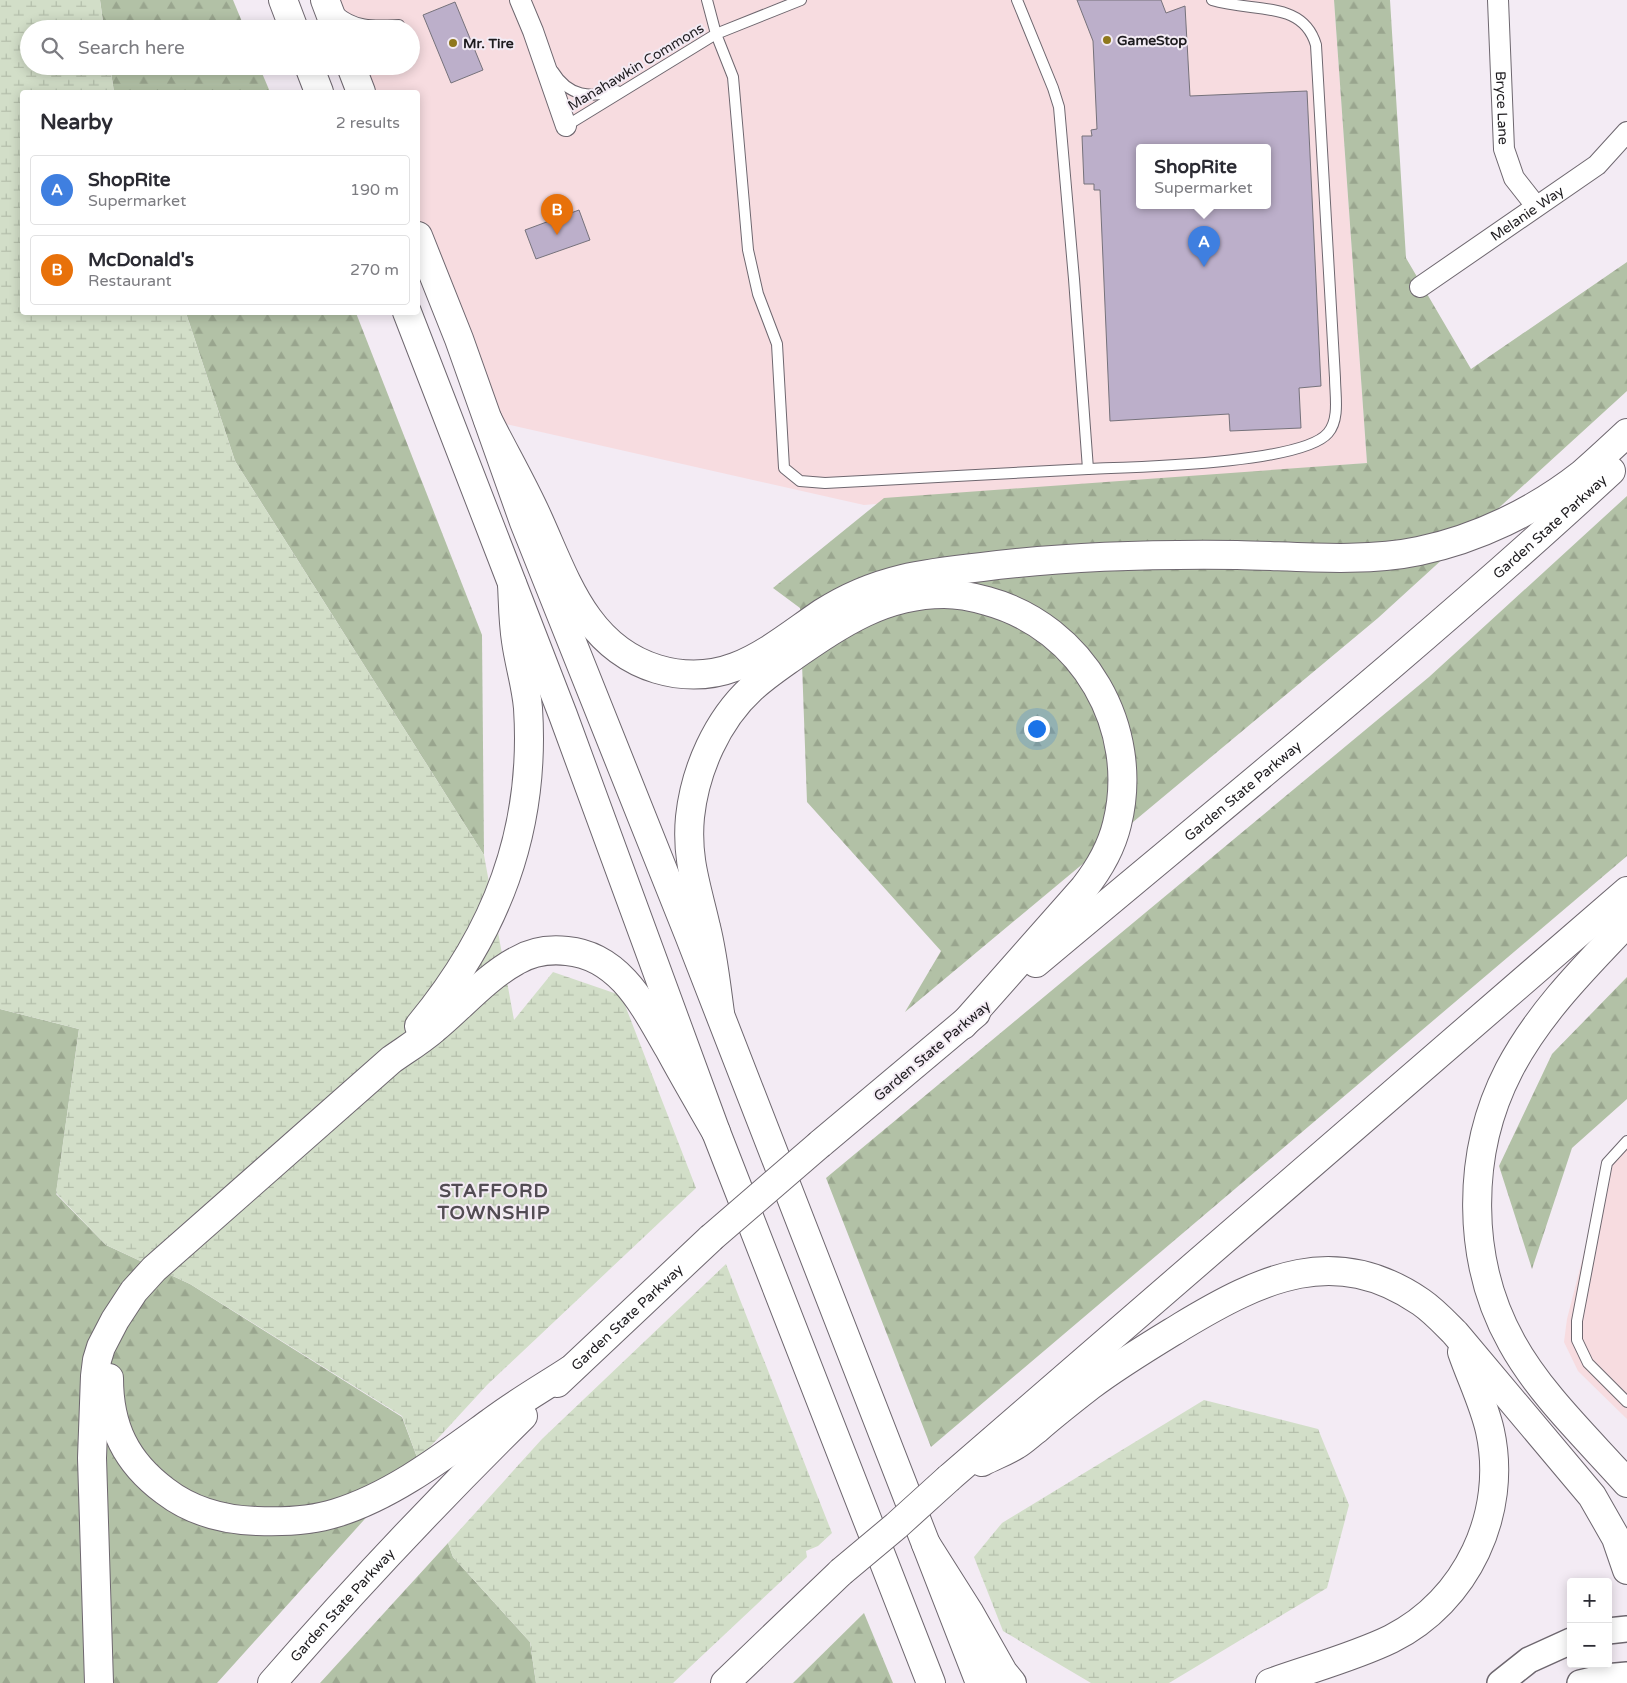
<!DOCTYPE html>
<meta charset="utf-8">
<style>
body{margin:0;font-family:"Varela Round",sans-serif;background:#f2f2f3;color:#2b2b33}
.controls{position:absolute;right:15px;bottom:15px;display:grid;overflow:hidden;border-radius:5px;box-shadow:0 2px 12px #0003}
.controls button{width:45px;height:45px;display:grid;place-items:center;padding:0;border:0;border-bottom:1px solid #e1e1e2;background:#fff;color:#2b2b33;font:25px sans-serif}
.you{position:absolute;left:1036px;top:728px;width:18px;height:18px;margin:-12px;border:4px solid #fff;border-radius:50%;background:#1a73e8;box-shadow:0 0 0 8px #1a73e833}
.badge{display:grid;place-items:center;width:32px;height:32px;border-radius:50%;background:#2563eb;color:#fff;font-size:16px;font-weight:700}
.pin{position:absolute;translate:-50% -41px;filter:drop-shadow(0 1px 2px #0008)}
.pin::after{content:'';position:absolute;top:26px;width:18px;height:15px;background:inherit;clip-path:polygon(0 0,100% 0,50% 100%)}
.popup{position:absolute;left:1136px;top:144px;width:135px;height:65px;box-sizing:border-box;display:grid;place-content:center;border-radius:5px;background:#fff;filter:drop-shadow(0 1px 4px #0005);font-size:16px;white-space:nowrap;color:#7c7c81}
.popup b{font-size:19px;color:#2b2b33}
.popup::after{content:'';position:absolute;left:50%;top:100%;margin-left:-10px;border:10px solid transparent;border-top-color:#fff}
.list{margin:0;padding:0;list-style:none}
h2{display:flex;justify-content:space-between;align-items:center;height:65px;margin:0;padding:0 20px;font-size:21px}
h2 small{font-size:16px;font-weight:400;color:#7c7c81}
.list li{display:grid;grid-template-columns:32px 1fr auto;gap:15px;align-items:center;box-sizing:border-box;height:70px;margin:0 10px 10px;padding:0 10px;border:1px solid #e1e1e2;border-radius:5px}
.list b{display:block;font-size:19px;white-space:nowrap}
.list p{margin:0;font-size:16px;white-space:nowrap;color:#7c7c81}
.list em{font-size:16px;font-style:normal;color:#7c7c81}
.icon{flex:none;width:28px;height:28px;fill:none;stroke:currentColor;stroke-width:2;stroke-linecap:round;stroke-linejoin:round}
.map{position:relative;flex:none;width:1627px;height:1683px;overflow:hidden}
.search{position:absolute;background:#fff;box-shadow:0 2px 12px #0003;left:20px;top:20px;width:400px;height:55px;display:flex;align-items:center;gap:12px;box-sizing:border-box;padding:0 18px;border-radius:28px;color:#7c7c81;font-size:19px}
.panel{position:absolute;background:#fff;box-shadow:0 2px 12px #0003;left:20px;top:90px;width:400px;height:225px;border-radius:5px}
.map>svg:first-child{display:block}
.commercial{fill:#f7dce0;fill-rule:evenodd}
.forest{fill:url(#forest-firs)}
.wetland{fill:url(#wetland-marsh)}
.building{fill:#bcafca;stroke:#76727b;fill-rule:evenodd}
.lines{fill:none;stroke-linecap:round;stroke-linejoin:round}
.service-casing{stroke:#6e676f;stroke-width:12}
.minor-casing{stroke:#6e676f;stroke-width:22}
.tertiary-casing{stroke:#6e676f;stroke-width:28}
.trunk-casing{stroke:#6e676f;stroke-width:30}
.motorway-casing{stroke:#6e676f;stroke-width:30}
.service{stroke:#fff;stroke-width:10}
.minor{stroke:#fff;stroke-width:20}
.tertiary{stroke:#fff;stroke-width:25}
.trunk{stroke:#fff;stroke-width:28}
.motorway{stroke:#fff;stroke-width:28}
.motorway-bridge-casing{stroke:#6e676f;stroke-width:30;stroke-linecap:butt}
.motorway-bridge{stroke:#fff;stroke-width:28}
.poi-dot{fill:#8f781d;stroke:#f3ebf4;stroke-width:2}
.labels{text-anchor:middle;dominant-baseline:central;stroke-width:4;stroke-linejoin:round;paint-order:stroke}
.poi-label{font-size:14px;font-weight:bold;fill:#1d1b1e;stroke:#f3ebf4;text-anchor:start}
.street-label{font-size:14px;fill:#1d1b1e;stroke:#f3ebf4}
.district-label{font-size:19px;font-weight:bold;letter-spacing:1px;fill:#524c53;stroke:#f3ebf4}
</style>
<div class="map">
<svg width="1627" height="1683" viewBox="0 0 1627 1683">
<defs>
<pattern id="forest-firs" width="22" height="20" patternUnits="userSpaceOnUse" patternTransform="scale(1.25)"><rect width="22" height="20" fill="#b2c1a6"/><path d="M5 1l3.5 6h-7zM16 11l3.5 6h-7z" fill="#99a58e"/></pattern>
<pattern id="wetland-marsh" width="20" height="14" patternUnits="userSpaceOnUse" patternTransform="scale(1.25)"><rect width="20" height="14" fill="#d2dec8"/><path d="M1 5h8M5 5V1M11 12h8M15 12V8" fill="none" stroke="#b4beab"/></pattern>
</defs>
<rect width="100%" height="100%" fill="#f3ebf4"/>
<g class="commercial">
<path d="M 325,0 L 1334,0 L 1367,463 L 864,505 L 488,420 L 418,236 L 418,92 L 361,92 L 351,66 L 411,66 L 411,29 L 336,29 ZM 1140,148 L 1268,148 L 1268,206 L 1140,206 Z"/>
<polygon points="1627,1141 1627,1419 1578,1371 1564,1342 1567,1319 1607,1163"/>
</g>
<g class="forest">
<polygon points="100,0 233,0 245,29 104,29"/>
<polygon points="1334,0 1390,0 1406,258 1471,369 1627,262 1627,391 1378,618 905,1012 941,951 807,802 800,608 773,588 884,498 1367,463"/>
<polygon points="110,66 259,66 270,92 114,92"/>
<polygon points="186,313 356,313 482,635 484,855 235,461"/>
<polygon points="1627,496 1627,856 931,1447 826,1178 1429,677"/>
<polygon points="1627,977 1627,1099 1572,1148 1532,1269 1499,1166 1552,1054"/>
<polygon points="0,1009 79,1029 56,1194 106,1245 190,1284 402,1417 418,1460 217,1683 0,1683"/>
<polygon points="448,1543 453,1557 530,1642 536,1683 320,1683"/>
<polygon points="864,1613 893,1683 793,1683"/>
</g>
<g class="wetland">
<polygon points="0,0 100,0 104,29 29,29 29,66 110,66 114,92 22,92 22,312 186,313 235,461 484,855 514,1020 553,972 617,994 623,1000 696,1188 487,1385 418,1460 402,1416 190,1284 106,1245 56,1193 79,1029 0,1009"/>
<polygon points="726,1264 832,1533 818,1546 806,1551 807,1557 673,1683 536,1683 530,1642 453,1557 448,1543 542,1439"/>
<polygon points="1204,1400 1318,1429 1349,1505 1327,1588 1169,1683 1091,1683 1003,1631 974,1557 1002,1523"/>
</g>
<g class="building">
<path d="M 1077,0 L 1161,0 L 1166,13 L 1185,6 L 1190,96 L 1307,91 L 1321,386 L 1299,388 L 1301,428 L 1230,431 L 1229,414 L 1110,421 L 1100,190 L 1094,190 L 1094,184 L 1084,184 L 1082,136 L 1092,136 L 1091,130 L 1097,129 L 1093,41 ZM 1140,148 L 1268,148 L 1268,206 L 1140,206 Z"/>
<polygon points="455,2 483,70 451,83 423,15"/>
<polygon points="579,210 590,240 536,259 525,230"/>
</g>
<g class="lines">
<g class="service-casing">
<g id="service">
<polyline points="801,0 716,34 733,77 748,250 758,294 777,344 784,468 800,481 825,483 1088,469 1074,279 1059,107 1053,88 1017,0"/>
<path d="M 337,11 C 355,28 375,26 399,25"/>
<path d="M 553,71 C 569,97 590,98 617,91"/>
<polyline points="566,126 716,34 707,0"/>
<path d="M 1088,469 C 1133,467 1302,464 1328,433 C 1340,419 1335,395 1335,378 L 1316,45 C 1303,0 1255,13 1212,0"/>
<polyline points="1627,1141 1607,1163 1577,1321 1577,1340 1588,1363 1627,1402"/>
</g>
</g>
<g class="minor-casing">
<g id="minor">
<polyline points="520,0 533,31 566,126"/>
<path id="s1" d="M 1498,0 L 1504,149 L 1514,178 L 1536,206"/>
<path id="s2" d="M 1420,287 L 1597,165 L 1627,132"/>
</g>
</g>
<g class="tertiary-casing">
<g id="tertiary">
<polyline points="1608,1631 1627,1629"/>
<polyline points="1500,1683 1529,1660 1571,1641"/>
<polyline points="1580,1683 1605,1677 1627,1675"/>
</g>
</g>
<g class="trunk-casing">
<g id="trunk">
<polyline points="283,0 294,29"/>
<polyline points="325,0 336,29"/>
<polyline points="309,66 319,92"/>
<polyline points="351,66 361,92"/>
<polyline points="418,236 459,339 524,522 689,935 980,1683"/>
<polyline points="407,312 563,715 716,1132 931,1683"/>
</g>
</g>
<g class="motorway-casing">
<g id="motorway">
<path d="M 488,420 C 504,452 522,483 537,516 C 565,577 585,647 657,669 C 727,690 769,649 822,613 C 847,597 873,586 902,579 C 928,573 955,570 982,567 C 1067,556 1152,554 1237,555 C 1294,556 1363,563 1419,551 C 1477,539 1535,511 1582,474 C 1597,461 1612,447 1627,433"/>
<path d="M 1627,923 C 1584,968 1538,1014 1509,1070 C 1466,1153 1466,1261 1512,1343 C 1540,1394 1589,1440 1627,1483"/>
<path id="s3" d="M 1036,963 C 1229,801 1426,642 1611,471"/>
<path d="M 720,1013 C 716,984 713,955 706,927 C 697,887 686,859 690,817 C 695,770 717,720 752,688 C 765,676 780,666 794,656 C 842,623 884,594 944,594 C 958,594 973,597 987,601 C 1083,627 1141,728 1117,824 C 1111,849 1099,869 1084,888 L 963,1025"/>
<path d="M 419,1026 C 496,933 536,831 528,708 C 526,685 519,663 516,641 C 513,622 513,603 512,584"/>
<polyline points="820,1144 976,1013"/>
<path d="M 109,1378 C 109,1427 126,1462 165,1491 C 191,1511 224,1520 257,1521 C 283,1522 311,1521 336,1513 C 392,1496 444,1456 491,1422 C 516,1403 544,1387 570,1370"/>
<path id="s4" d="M 557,1383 L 711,1238"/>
<path d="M 982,1462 C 993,1456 1005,1452 1016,1445 C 1023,1441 1030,1434 1037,1429 C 1054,1414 1072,1400 1090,1386 C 1119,1364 1151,1345 1182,1326 C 1262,1278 1335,1243 1421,1302 C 1434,1311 1444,1322 1455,1333 L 1592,1496 L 1616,1538 L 1627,1570"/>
<polyline points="949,1478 1627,891"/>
<polyline points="926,1544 969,1612 1003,1672 1012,1683"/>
<path d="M 99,1683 L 92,1458 L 95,1376 L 97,1360 L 101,1347 L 115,1320 L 134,1291 L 154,1269 L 391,1060 C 405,1050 420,1041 434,1029 C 461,1007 485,978 516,961 C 531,952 549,949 567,951 C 621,956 645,1008 669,1049 C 684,1077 700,1104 716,1132"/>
<path id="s5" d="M 272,1683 C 352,1591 436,1502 523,1416"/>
<polyline points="725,1683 841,1572"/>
<path d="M 1270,1683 C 1309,1669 1354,1657 1391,1639 C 1467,1601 1508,1513 1490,1431 C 1484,1404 1471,1378 1462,1352"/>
</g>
</g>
<use href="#service" class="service"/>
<use href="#minor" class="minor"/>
<use href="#tertiary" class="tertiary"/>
<use href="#trunk" class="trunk"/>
<use href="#motorway" class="motorway"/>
<g class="motorway-bridge-casing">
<g id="motorway-bridge">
<polyline points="711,1238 820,1144"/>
<polyline points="841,1572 896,1526 949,1478"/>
</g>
</g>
<use href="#motorway-bridge" class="motorway-bridge"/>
</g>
<g class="poi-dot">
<circle cx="1107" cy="40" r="5"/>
<circle cx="453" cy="43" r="5"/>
</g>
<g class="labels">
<g class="poi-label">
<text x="1117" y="40">GameStop</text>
<text x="463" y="43">Mr. Tire</text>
</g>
<g class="street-label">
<text transform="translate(636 67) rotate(-31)">Manahawkin Commons</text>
<text stroke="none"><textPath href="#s1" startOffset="108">Bryce Lane</textPath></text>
<text stroke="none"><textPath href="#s2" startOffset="130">Melanie Way</textPath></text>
<text stroke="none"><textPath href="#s3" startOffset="674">Garden State Parkway</textPath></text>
<text stroke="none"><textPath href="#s3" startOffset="269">Garden State Parkway</textPath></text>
<text transform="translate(932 1051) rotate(-40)">Garden State Parkway</text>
<text stroke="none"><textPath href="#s4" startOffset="96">Garden State Parkway</textPath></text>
<text stroke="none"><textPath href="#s5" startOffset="105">Garden State Parkway</textPath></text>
</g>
<g class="district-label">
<text x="494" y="1191">STAFFORD<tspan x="494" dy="22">TOWNSHIP</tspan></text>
</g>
</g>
</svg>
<div class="controls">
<button>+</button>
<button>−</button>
</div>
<div class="you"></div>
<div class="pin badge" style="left:1204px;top:267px;background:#3f7fe0">A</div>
<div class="popup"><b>ShopRite</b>Supermarket</div>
<div class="pin badge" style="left:557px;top:235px;background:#e8710a">B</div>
<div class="search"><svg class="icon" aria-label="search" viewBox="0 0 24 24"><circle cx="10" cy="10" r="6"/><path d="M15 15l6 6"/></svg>Search here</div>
<section class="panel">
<h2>Nearby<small>2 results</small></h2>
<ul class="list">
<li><span class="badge" style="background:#3f7fe0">A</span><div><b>ShopRite</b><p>Supermarket</p></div><em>190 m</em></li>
<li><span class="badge" style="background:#e8710a">B</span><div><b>McDonald's</b><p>Restaurant</p></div><em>270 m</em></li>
</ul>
</section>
</div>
